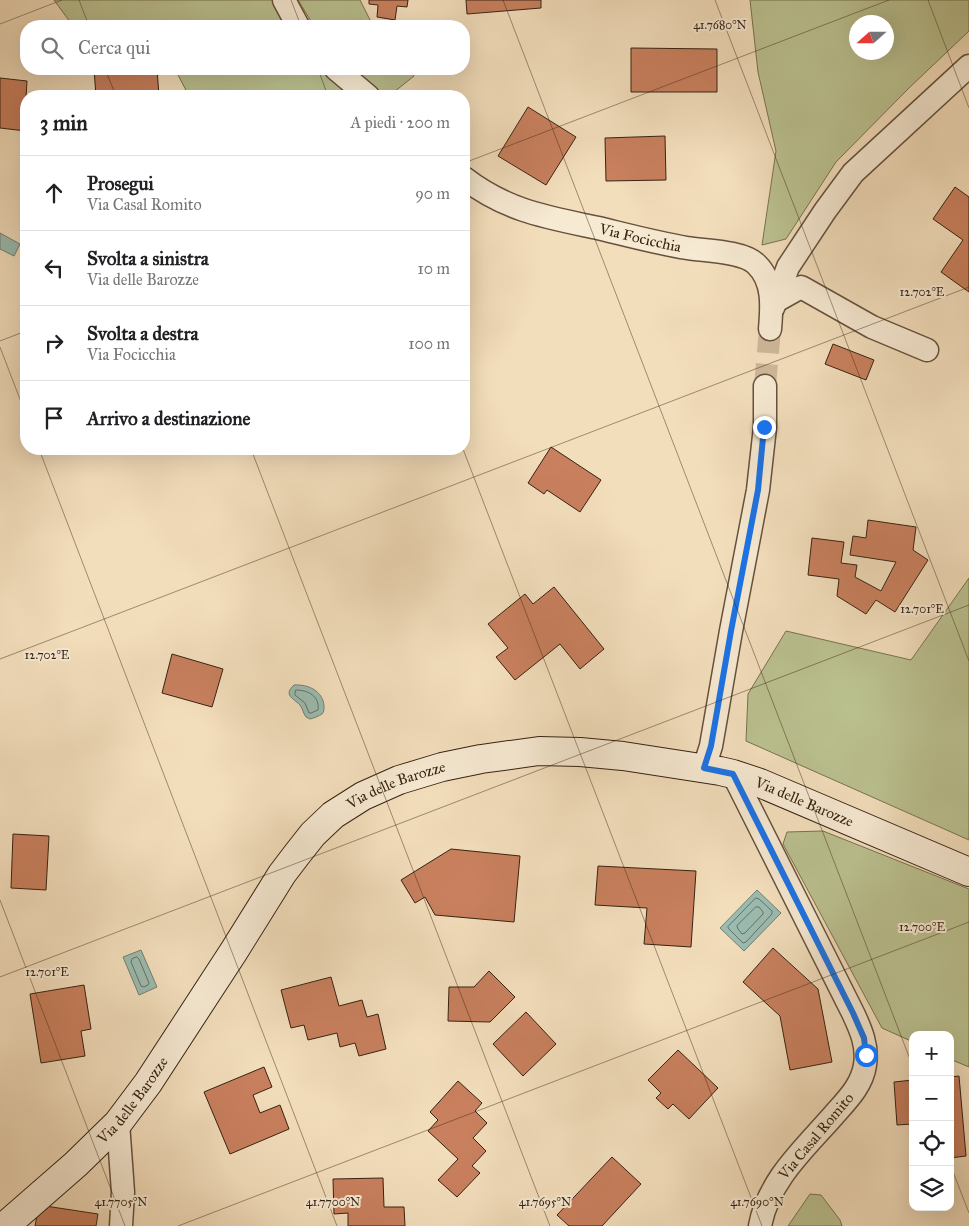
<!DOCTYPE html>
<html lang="it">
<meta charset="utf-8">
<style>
body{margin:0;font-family:"IM FELL Great Primer",serif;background:#f2f2f2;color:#202124}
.controls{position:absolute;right:15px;bottom:15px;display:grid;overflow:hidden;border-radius:10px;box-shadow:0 5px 20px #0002}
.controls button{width:45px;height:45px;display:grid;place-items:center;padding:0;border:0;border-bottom:1px solid #e0e0e0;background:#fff;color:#202124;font:25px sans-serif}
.compass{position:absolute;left:849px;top:15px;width:45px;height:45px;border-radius:50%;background:#fff;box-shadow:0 5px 20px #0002;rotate:249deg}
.stop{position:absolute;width:15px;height:15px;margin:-11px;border:4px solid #1a73e8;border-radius:50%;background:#fff}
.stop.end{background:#1a73e8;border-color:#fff;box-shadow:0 1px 5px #0008}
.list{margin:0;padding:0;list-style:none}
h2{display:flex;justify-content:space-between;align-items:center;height:65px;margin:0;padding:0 20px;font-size:21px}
h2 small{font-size:16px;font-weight:400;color:#757577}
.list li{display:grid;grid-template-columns:32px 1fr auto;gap:15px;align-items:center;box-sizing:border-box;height:75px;padding:0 20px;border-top:1px solid #e0e0e0}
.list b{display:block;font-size:19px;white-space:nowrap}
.list p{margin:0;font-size:16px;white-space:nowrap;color:#757577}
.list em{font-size:16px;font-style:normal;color:#757577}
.icon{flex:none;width:28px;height:28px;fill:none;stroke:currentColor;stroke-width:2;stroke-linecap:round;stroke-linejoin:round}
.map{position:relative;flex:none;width:969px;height:1226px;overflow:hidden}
.search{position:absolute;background:#fff;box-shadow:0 5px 20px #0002;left:20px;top:20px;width:450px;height:55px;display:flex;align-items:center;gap:12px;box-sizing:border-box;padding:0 18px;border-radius:20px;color:#757577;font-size:19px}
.panel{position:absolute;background:#fff;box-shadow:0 5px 20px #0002;left:20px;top:90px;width:450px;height:365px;border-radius:20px}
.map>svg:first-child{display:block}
.green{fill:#bbc190;stroke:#787251;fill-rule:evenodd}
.water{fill:#9bbcb1;stroke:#737e71}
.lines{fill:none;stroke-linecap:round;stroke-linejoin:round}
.shore{stroke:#686f62;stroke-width:1}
.building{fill:#c9805e;stroke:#362212}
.street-tunnel{stroke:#cdb89a;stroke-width:22;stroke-dasharray:22 11;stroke-linecap:butt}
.street-casing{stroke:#65513c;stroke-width:25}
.secondary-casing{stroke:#362212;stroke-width:30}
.street{stroke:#f7ead3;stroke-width:22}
.secondary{stroke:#f7ead3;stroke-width:28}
.route{stroke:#1a73e8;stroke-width:6}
.ticks{fill:none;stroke:#362212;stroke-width:1;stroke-opacity:0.45}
.labels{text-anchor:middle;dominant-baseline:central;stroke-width:4;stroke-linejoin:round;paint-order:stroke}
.street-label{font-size:15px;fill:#362212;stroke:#f7ead3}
.ticks-label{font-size:12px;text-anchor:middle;fill:#362212;stroke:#f7ead3;stroke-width:4;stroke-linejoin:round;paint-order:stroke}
</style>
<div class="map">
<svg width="969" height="1226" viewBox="0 0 969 1226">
<rect width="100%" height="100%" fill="#f3debc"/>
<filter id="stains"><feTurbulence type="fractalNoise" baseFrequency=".004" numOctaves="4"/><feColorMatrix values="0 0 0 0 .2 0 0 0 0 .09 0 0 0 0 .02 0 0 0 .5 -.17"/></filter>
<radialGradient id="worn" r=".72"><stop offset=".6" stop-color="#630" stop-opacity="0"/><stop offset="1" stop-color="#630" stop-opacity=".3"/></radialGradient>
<g class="green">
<polygon points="54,0 276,0 289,26 73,26"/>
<polygon points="298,0 360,0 371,22 378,26 314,26"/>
<path d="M 750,0 L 969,0 L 969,31 L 909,88 L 836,162 L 786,239 L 762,245 L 776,151 L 758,72 ZM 856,22 L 886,22 L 886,52 L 856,52 Z"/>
<polygon points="173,69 324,69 347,96 189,96 176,71"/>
<polygon points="352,69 411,69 414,76 389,96 386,96"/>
<polygon points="969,578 969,840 746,741 748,694 786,631 911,660"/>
<polygon points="823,831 969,889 969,1067 950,1059 950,1035 913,1035 913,1042 882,1028 783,844 787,832"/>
<polygon points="810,1194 821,1195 840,1220 842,1226 788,1226"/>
</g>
<g class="water">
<polygon points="0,233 20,244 14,256 0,249"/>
<path d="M 294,685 C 308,684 323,691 324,706 C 324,710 324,712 322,714 C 319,716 314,718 310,719 L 306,717 C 303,713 303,709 300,705 C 293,698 283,695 294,685 Z"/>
<polygon points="757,890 781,913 744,951 720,928"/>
<polygon points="141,950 157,987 139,995 123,957"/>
</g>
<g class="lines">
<g class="shore">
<path d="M 296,690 C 308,690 320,696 318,710 L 311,713 L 309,713 L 305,703 L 295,695 Z"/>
<polygon points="756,898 759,899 772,911 772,914 746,942 743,943 729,929 728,927"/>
<polygon points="756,907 759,907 763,912 763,914 745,933 742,934 738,929 737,926"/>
<polygon points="137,957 139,959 149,983 148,985 144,987 141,986 131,962 132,959"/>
</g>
</g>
<g class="building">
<polygon points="369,0 408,0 407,7 397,6 395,20 377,17 378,5 369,4"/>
<polygon points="466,0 541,0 541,8 467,14"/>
<polygon points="631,48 717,49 717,92 631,92"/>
<polygon points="94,69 157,69 159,96 96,96"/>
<polygon points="0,78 27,81 26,97 26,131 0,128"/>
<polygon points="528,107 576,137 546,185 498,156"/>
<polygon points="665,136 666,180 606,181 605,138"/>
<polygon points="955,187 969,197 969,292 941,272 963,240 933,219"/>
<polygon points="833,344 874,360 866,380 825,364"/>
<polygon points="551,447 601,480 580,512 547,490 544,494 528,483"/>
<polygon points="868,520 916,527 913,550 928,560 895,612 876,600 866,614 837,596 839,579 808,575 812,538 844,542 841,563 857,565 855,577 881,591 896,562 850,555 853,536 866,538"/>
<polygon points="554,587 604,649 580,669 560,644 515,680 496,657 508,648 488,624 525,594 533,604"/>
<polygon points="172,654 223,669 212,707 162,693"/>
<polygon points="13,834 49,836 46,890 11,888"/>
<polygon points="451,849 520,856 514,922 435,915 425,897 415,903 401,880"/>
<polygon points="598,866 696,871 691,947 644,944 647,908 595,905"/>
<polygon points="773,948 818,989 832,1062 790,1070 780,1016 743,982"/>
<polygon points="489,971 515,997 490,1022 448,1021 449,987 474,987"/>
<polygon points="331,977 339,1006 362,1000 367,1017 378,1014 386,1049 359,1056 355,1043 340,1047 337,1033 308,1040 304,1025 291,1028 281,990"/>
<polygon points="84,985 91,1029 81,1031 85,1056 41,1063 30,994"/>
<polygon points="526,1012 556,1044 523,1076 493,1044"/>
<polygon points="678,1050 718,1088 689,1119 673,1104 668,1109 656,1098 661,1093 648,1080"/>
<polygon points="264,1067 272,1087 253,1095 260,1113 280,1105 289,1129 230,1154 204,1092"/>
<polygon points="959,1076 966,1156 950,1158 950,1077"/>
<polygon points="913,1080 913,1136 912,1124 897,1125 894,1082"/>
<polygon points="458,1081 482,1103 475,1111 487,1123 473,1138 486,1151 472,1166 480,1173 457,1197 438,1180 458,1159 428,1131 438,1120 430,1112"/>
<polygon points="612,1157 641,1184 602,1226 569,1226 557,1215"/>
<polygon points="383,1178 384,1207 404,1207 405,1226 348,1226 348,1213 334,1214 333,1179"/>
<polygon points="39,1205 98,1214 96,1226 35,1226"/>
</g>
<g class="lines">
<polyline class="street-tunnel" points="765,386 770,329"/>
<g class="street-casing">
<g id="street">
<polyline points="284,0 298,26"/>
<polyline points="336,69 368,96"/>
<path id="s1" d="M 464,178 C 507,211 546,217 598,228 C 627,235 657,243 687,248 C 705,251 743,251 756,264 C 774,281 772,306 770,329"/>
<polyline points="776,301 801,287 872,327 927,350"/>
<polyline points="773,308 788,267 825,211 853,173 969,66"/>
<polyline points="704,768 711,746 731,631 758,490 765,427 765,386"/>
<path d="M 733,774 L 853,1013 C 861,1030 868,1046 865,1065 C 862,1086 846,1101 833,1116 C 804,1149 768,1181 760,1226"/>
<polyline points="118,1123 123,1192 121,1226"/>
</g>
</g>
<g class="secondary-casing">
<g id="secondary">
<path id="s2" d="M 5,1226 L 76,1164 L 118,1123 L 148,1083 L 234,951 L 282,874 L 298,853 L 313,834 L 333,815 L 363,796 L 399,780 L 442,767 L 481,759 L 539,751 L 580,752 L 623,756 L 720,771 L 733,774 L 760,783 L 969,872"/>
</g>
</g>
<use href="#street" class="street"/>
<use href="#secondary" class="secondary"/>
</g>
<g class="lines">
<polyline class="route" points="764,427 758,490 731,631 711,746 704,768 733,774 853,1013 864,1038 866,1055"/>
</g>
<path class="ticks" d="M 79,0 L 89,26M 291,0 L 301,26M 503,0 L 913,1067M 715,0 L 969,661M 928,0 L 969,108M 0,24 L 62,0M 105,69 L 116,96M 318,69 L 328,96M 464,163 L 889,0M 0,341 L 26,331M 0,347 L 26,415M 39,449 L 337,1226M 251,449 L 550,1226M 463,449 L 762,1226M 0,659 L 969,287M 0,900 L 125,1226M 0,977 L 969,605M 950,1164 L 969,1213M 178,1226 L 969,922"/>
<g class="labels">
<g class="street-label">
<text stroke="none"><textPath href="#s1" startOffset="188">Via Focicchia</textPath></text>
<text stroke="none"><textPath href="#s2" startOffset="600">Via delle Barozze</textPath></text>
<text stroke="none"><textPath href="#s2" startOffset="1020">Via delle Barozze</textPath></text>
<text stroke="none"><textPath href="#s2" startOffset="180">Via delle Barozze</textPath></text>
<text transform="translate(816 1136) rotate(-50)">Via Casal Romito</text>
</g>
</g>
<g class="ticks-label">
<text x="720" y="29">41.7680°N</text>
<text x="922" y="296">12.702°E</text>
<text x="922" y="613">12.701°E</text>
<text x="47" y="659">12.702°E</text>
<text x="922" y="931">12.700°E</text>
<text x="47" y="976">12.701°E</text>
<text x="121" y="1206">41.7705°N</text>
<text x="333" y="1206">41.7700°N</text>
<text x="545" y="1206">41.7695°N</text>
<text x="757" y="1206">41.7690°N</text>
</g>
<rect width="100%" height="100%" filter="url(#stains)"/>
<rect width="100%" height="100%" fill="url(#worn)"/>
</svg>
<div class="controls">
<button>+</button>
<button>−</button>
<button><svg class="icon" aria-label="locate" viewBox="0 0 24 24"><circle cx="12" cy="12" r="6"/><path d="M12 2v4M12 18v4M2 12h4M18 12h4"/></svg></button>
<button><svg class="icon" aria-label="layers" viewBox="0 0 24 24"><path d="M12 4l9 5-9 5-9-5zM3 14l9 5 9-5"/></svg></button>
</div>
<svg class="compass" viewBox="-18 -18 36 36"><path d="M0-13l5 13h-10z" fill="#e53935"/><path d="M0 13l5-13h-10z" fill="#757577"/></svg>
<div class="stop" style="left:866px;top:1055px"></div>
<div class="stop end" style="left:764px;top:427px"></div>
<div class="search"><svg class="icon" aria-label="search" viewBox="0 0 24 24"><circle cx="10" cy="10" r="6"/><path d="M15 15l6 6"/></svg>Cerca qui</div>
<section class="panel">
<h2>3 min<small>A piedi · 200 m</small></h2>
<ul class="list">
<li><svg class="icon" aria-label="ahead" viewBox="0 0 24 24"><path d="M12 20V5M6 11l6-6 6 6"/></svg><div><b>Prosegui</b><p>Via Casal Romito</p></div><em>90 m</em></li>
<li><svg class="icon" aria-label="left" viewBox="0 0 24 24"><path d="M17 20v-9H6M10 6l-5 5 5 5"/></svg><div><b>Svolta a sinistra</b><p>Via delle Barozze</p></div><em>10 m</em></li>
<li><svg class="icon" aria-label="right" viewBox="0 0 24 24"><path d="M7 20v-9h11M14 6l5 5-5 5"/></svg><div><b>Svolta a destra</b><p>Via Focicchia</p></div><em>100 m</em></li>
<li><svg class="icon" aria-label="arrive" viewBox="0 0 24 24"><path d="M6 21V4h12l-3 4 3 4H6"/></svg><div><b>Arrivo a destinazione</b></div></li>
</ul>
</section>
</div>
